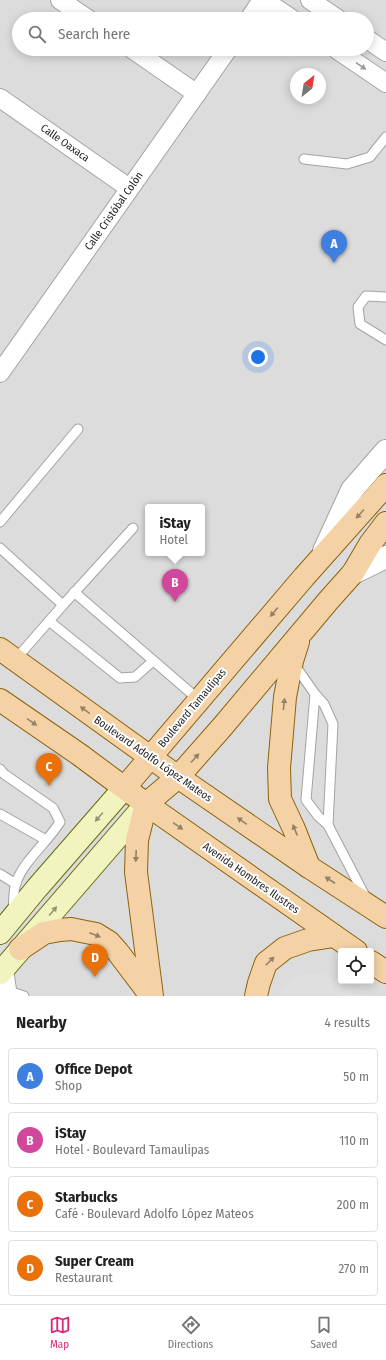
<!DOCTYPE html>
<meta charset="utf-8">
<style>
body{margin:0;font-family:"Fira Sans Condensed",sans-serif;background:#f2f2f2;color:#222}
.controls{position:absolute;right:12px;bottom:12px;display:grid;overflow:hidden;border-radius:4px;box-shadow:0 2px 10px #0003}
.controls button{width:36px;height:36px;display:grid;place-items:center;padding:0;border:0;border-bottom:1px solid #e0e0e0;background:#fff;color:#222;font:20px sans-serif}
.compass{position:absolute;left:290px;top:68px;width:36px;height:36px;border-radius:50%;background:#fff;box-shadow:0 2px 10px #0003;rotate:30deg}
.you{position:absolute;left:258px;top:357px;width:14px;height:14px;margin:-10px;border:3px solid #fff;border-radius:50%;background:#1a73e8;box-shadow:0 0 0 6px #1a73e833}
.badge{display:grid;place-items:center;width:26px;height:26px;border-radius:50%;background:#db2777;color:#fff;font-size:13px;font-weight:700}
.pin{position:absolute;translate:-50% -33px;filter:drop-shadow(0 1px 2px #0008)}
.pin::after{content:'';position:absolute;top:21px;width:14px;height:12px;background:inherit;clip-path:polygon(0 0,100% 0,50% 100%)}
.popup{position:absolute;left:145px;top:504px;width:60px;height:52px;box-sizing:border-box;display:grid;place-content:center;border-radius:4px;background:#fff;filter:drop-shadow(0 1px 3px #0005);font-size:13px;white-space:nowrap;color:#767676}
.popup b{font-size:15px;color:#222}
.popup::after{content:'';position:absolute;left:50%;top:100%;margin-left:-8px;border:8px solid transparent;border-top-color:#fff}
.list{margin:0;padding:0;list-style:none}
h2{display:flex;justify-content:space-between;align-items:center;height:52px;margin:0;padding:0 16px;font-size:17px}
h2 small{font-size:13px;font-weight:400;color:#767676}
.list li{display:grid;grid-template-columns:26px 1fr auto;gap:12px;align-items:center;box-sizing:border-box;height:56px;margin:0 8px 8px;padding:0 8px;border:1px solid #e0e0e0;border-radius:4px}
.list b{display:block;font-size:15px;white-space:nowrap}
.list p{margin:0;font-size:13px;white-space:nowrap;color:#767676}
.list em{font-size:13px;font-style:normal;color:#767676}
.icon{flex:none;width:22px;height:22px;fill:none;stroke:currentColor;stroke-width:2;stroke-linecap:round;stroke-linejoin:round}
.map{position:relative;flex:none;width:386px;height:996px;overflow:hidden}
.search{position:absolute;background:#fff;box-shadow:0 2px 10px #0003;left:12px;right:12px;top:12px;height:44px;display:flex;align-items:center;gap:10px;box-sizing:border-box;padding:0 14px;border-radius:22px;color:#767676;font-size:15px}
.sheet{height:308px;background:#fff}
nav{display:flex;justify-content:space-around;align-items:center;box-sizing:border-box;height:56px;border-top:1px solid #e0e0e0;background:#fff;font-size:11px;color:#767676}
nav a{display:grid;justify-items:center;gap:2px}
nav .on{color:#db2777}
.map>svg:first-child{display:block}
.residential{fill:#dddcdc;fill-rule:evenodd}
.parking{fill:#dfdfdf}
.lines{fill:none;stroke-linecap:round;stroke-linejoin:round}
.service-casing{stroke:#a3a3a3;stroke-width:11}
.minor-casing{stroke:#a3a3a3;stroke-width:20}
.tertiary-casing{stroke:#a3a3a3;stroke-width:24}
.secondary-casing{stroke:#636e0e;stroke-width:24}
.primary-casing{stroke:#8d630c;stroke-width:24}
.service{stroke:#fff;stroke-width:9}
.minor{stroke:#fff;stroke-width:18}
.tertiary{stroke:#fff;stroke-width:22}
.secondary{stroke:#f1f4be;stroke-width:22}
.primary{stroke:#f4d2a5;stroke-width:22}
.oneway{fill:#9a9a9a}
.oneway2{fill:#948169}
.oneway3{fill:#929476}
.labels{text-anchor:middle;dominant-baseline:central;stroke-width:4;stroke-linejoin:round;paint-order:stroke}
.street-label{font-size:11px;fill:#1f1f1f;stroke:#fff}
</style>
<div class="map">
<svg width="386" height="996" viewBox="0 0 386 996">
<rect width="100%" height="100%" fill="#efece6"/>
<path class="residential" d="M 0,0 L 386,0 L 386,996 L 0,996 ZM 19,19 L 367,19 L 367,49 L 19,49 ZM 296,74 L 320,74 L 320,98 L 296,98 ZM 148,507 L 202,507 L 202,553 L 148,553 ZM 341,951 L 371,951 L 371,981 L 341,981 Z"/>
<polygon class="parking" points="309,974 324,974 356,996 278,996 283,987 295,978"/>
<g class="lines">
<g class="service-casing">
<g id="service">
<polyline points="304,159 347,164 370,157 386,137"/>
<polyline points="386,297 366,296 358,307 360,324 386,340"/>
<polyline points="0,522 78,429"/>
<polyline points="0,548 63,605 133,528"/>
<polyline points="74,592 199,700"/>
<polyline points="49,621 120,678 135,677 153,661"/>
<polyline points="15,660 63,605"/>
<polyline points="294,664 315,694 324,704 333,724 328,825 365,896"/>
<polyline points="315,694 306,800 318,816 328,825"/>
<path d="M 0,769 L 4,774 L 53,808 L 60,822 C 47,843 24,860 16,883 C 13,891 14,902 13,910"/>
<polyline points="0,814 46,840"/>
<polyline points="0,874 16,884"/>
<polyline points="5,990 24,996"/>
</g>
</g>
<g class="minor-casing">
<g id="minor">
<polyline points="60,0 88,19"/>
<polyline points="264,0 292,19"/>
<polyline points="310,0 338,19"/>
<polyline points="249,19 262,0"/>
<polyline points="367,39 386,52"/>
<polyline points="132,49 197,94"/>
<polyline points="336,49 386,83"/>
<polyline points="0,98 129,188"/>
<polyline points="0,373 228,49"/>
</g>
</g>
<g class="tertiary-casing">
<g id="tertiary">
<polyline points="324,551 352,490 386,451"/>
<polyline points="353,573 386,557"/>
<polyline points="2,970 5,990 2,996"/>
</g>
</g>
<g class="secondary-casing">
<g id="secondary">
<polyline points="0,933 37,888 125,787"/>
<polyline points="0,973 146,804"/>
</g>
</g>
<g class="primary-casing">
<g id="primary">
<polyline points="298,642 292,661 285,697 279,768 280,799 294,829 309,867"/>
<polyline points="0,649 178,777 309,867 386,917"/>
<polyline points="0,700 80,755 146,804 356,951"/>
<polyline points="125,787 304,577 386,485"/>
<polyline points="146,804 178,777 223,726 328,601 353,573 370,544 386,523"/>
<polyline points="146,804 137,840 136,872 152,996"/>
<polyline points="20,949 44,933 60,930 71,929 96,934 109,942 117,951 151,996"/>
<polyline points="371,962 386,972"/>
<polyline points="256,996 259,983 266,963 285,948 308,940 334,936"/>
</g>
</g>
<use href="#service" class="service"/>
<use href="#minor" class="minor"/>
<use href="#tertiary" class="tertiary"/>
<use href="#secondary" class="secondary"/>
<use href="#primary" class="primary"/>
</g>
<defs><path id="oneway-solid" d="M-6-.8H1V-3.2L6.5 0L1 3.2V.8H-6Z"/></defs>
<use class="oneway" href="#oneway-solid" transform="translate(361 66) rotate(34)"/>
<g class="oneway2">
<use href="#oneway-solid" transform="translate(360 514) rotate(132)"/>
<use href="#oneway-solid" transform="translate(274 612) rotate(130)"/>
<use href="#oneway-solid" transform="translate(284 704) rotate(-84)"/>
<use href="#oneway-solid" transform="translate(85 710) rotate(-144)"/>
<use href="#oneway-solid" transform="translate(32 722) rotate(34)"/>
<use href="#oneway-solid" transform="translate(195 758) rotate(-48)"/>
<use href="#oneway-solid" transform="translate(242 821) rotate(-146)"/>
<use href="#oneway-solid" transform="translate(178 826) rotate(35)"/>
<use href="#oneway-solid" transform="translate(295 830) rotate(-113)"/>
<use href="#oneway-solid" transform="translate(136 856) rotate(92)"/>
<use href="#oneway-solid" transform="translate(330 880) rotate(-147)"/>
<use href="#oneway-solid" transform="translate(95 935) rotate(21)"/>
<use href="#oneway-solid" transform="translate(270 961) rotate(-45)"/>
</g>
<g class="oneway3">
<use href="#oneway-solid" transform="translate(99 817) rotate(131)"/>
<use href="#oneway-solid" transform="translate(53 911) rotate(-50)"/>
</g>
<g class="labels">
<g class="street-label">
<text transform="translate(65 143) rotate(35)">Calle Oaxaca</text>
<text transform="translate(114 211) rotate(-55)">Calle Cristóbal Colón</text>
<text transform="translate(192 708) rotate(-50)">Boulevard Tamaulipas</text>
<text transform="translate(153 759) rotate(35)">Boulevard Adolfo López Mateos</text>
<text transform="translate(251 878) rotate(35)">Avenida Hombres Ilustres</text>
</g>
</g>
</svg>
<div class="controls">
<button><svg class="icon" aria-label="locate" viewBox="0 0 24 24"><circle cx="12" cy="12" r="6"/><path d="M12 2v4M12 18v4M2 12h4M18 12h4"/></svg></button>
</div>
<svg class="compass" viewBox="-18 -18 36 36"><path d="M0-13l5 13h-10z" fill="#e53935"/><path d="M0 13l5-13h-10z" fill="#767676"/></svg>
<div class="you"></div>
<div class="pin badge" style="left:334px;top:263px;background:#3f7fe0">A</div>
<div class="pin badge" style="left:175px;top:602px;background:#d1479c">B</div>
<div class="popup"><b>iStay</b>Hotel</div>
<div class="pin badge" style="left:49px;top:786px;background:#e8710a">C</div>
<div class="pin badge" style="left:95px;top:977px;background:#e8710a">D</div>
<div class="search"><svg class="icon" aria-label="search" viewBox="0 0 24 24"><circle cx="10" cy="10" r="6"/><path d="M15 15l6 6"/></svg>Search here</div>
</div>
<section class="sheet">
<h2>Nearby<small>4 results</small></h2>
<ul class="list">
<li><span class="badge" style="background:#3f7fe0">A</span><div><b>Office Depot</b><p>Shop</p></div><em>50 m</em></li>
<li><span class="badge" style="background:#d1479c">B</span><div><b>iStay</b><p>Hotel · Boulevard Tamaulipas</p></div><em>110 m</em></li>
<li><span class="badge" style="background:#e8710a">C</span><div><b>Starbucks</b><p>Café · Boulevard Adolfo López Mateos</p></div><em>200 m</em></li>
<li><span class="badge" style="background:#e8710a">D</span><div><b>Super Cream</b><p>Restaurant</p></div><em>270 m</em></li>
</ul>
</section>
<nav>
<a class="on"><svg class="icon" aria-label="map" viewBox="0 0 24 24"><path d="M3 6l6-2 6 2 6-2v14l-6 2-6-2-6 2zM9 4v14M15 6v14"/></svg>Map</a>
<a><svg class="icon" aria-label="directions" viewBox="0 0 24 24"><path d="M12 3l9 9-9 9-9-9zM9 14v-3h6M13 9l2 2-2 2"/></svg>Directions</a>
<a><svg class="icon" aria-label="saved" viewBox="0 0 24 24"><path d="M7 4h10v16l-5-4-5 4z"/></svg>Saved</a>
</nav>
